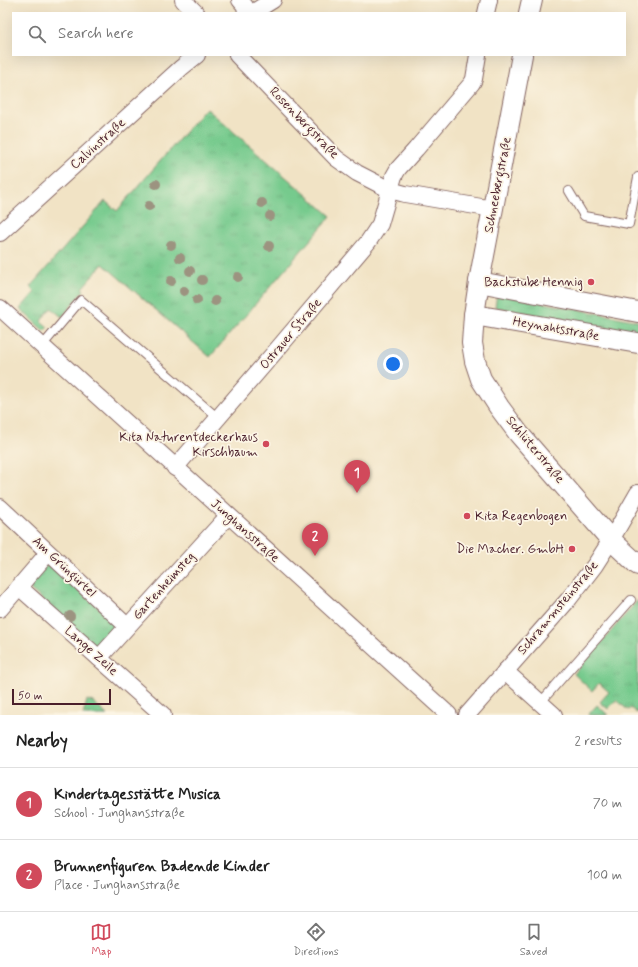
<!DOCTYPE html>
<meta charset="utf-8">
<style>
body{margin:0;font-family:Mynerve,sans-serif;background:#f2f2f2;color:#222}
.scale{position:absolute;left:12px;bottom:10px;width:99px;box-sizing:border-box;padding-left:4px;border:2px solid #4a1f2b;border-top:0;font-size:11px;line-height:14px;white-space:nowrap;color:#4a1f2b;-webkit-text-stroke:3px #fcf5e5;paint-order:stroke}
.you{position:absolute;left:393px;top:364px;width:14px;height:14px;margin:-10px;border:3px solid #fff;border-radius:50%;background:#1a73e8;box-shadow:0 0 0 6px #1a73e833}
.badge{display:grid;place-items:center;width:26px;height:26px;border-radius:50%;background:#d1495b;color:#fff;font-size:13px;font-weight:700}
.pin{position:absolute;translate:-50% -33px;filter:drop-shadow(0 1px 2px #0008)}
.pin::after{content:'';position:absolute;top:21px;width:14px;height:12px;background:inherit;clip-path:polygon(0 0,100% 0,50% 100%)}
.list{margin:0;padding:0;list-style:none}
h2{display:flex;justify-content:space-between;align-items:center;height:52px;margin:0;padding:0 16px;font-size:17px}
h2 small{font-size:13px;font-weight:400;color:#767676}
.list li{display:grid;grid-template-columns:26px 1fr auto;gap:12px;align-items:center;box-sizing:border-box;height:72px;padding:0 16px;border-top:1px solid #e0e0e0}
.list b{display:block;font-size:15px;white-space:nowrap}
.list p{margin:0;font-size:13px;white-space:nowrap;color:#767676}
.list em{font-size:13px;font-style:normal;color:#767676}
.icon{flex:none;width:22px;height:22px;fill:none;stroke:currentColor;stroke-width:2;stroke-linecap:round;stroke-linejoin:round}
.map{position:relative;flex:none;width:638px;height:715px;overflow:hidden}
.search{position:absolute;background:#fff;box-shadow:0 4px 16px #0002;left:12px;right:12px;top:12px;height:44px;display:flex;align-items:center;gap:10px;box-sizing:border-box;padding:0 14px;border-radius:0px;color:#767676;font-size:15px}
.sheet{height:196px;background:#fff}
nav{display:flex;justify-content:space-around;align-items:center;box-sizing:border-box;height:56px;border-top:1px solid #e0e0e0;background:#fff;font-size:11px;color:#767676}
nav a{display:grid;justify-items:center;gap:2px}
nav .on{color:#d1495b}
.map>svg:first-child{display:block}
.grass{fill:url(#grass-tufts);stroke:#60745c}
.lines{fill:none;stroke-linecap:round;stroke-linejoin:round}
.service-casing{stroke:#846461;stroke-width:10}
.minor-casing{stroke:#846461;stroke-width:18}
.tertiary-casing{stroke:#846461;stroke-width:22}
.service{stroke:#fff;stroke-width:8}
.minor{stroke:#fff;stroke-width:16}
.tertiary{stroke:#fff;stroke-width:20}
.tree{fill:#9c9380}
.poi-dot{fill:#d1495b;stroke:#fcf5e5;stroke-width:1.5}
.labels{text-anchor:middle;dominant-baseline:central;stroke-width:3.5;stroke-linejoin:round;paint-order:stroke}
.street-label{font-size:13px;fill:#4a1f2b;stroke:#fcf5e5}
.poi-label{font-size:13px;fill:#4a1f2b;stroke:#fcf5e5;text-anchor:end}
</style>
<div class="map">
<svg width="638" height="715" viewBox="0 0 638 715">
<defs>
<pattern id="grass-tufts" width="24" height="20" patternUnits="userSpaceOnUse"><rect width="24" height="20" fill="#76ca8d"/><path d="M3 7l-1-3M5 7V3M7 7l1-3M15 17l-1-3M17 17v-4M19 17l1-3" fill="none" stroke="#68ad7a"/></pattern>
</defs>
<rect width="100%" height="100%" fill="#fcf5e5"/>
<filter id="ink" filterUnits="userSpaceOnUse"><feTurbulence type="fractalNoise" baseFrequency=".025" numOctaves="2"/><feDisplacementMap in="SourceGraphic" scale="8" xChannelSelector="R" yChannelSelector="G"/><feConvolveMatrix kernelMatrix="1 2 1 2 8 2 1 2 1" color-interpolation-filters="sRGB"/></filter>
<filter id="wash" filterUnits="userSpaceOnUse"><feTurbulence type="fractalNoise" baseFrequency=".012" numOctaves="4" result="noise"/><feDisplacementMap in="SourceGraphic" scale="16" xChannelSelector="R" yChannelSelector="G"/><feGaussianBlur stdDeviation="0.9" result="paint"/><feColorMatrix in="noise" values="0 0 0 0 0 0 0 0 0 0 0 0 0 0 0 0 0 1.4 0 .05"/><feComposite in="paint" operator="in"/></filter>
<g filter="url(#wash)">
<rect width="100%" height="100%" fill="#f1e3c5"/>
<g class="grass">
<polygon points="206,108 331,216 210,357 103,264 82,288 84,290 62,317 51,308 41,321 48,327 44,331 20,309 35,292 30,287 105,201 117,211"/>
<polygon points="497,294 638,321 638,334 495,307"/>
<polygon points="49,563 117,624 116,630 100,647 94,646 31,590 29,585"/>
<polygon points="638,600 638,712 637,713 631,708 628,710 616,700 608,709 600,702 609,692 599,683 592,691 574,674"/>
<polygon points="87,700 93,702 107,715 83,715"/>
<polygon points="597,705 608,715 588,715"/>
</g>
</g>
<g filter="url(#ink)">
<g class="lines">
<g class="service-casing">
<g id="service">
<polyline points="569,191 584,216 629,224 638,177"/>
<polyline points="42,346 81,300 218,418"/>
<polyline points="540,703 631,600"/>
</g>
</g>
<g class="minor-casing">
<g id="minor">
<polyline points="183,0 196,13"/>
<polyline points="240,0 245,6 246,13"/>
<polyline points="252,13 273,0"/>
<polyline points="486,13 489,0"/>
<polyline points="237,55 336,158 357,173 390,190 405,194 493,209"/>
<polyline points="0,233 181,68 197,55"/>
<polyline points="0,308 449,715"/>
<polyline points="175,468 280,346 368,242 380,224 394,176 398,169 416,149 472,83 474,79 478,55"/>
<polyline points="0,507 127,626"/>
<polyline points="19,587 163,715"/>
<polyline points="0,609 48,553"/>
<polyline points="99,658 228,516"/>
<polyline points="505,671 554,715"/>
<polyline points="467,715 568,600 595,565 611,540 638,493"/>
</g>
</g>
<g class="tertiary-casing">
<g id="tertiary">
<polyline points="529,13 532,0"/>
<polyline points="522,55 479,282 474,315 472,343 475,361 481,379 499,407 519,434 611,540 638,565"/>
<polyline points="479,282 638,312"/>
<polyline points="474,315 638,343"/>
</g>
</g>
<use href="#service" class="service"/>
<use href="#minor" class="minor"/>
<use href="#tertiary" class="tertiary"/>
</g>
<g class="tree">
<circle cx="156" cy="184" r="5"/>
<circle cx="262" cy="203" r="5"/>
<circle cx="149" cy="206" r="5"/>
<circle cx="270" cy="216" r="5"/>
<circle cx="171" cy="245" r="5"/>
<circle cx="269" cy="246" r="5"/>
<circle cx="180" cy="258" r="5"/>
<circle cx="190" cy="271" r="5"/>
<circle cx="238" cy="277" r="5"/>
<circle cx="202" cy="280" r="5"/>
<circle cx="171" cy="281" r="5"/>
<circle cx="184" cy="291" r="5"/>
<circle cx="197" cy="300" r="5"/>
<circle cx="215" cy="301" r="5"/>
<circle cx="70" cy="616" r="5"/>
</g>
</g>
<g class="poi-dot">
<circle cx="591" cy="282" r="4"/>
<circle cx="266" cy="444" r="4"/>
<circle cx="467" cy="516" r="4"/>
<circle cx="572" cy="549" r="4"/>
</g>
<g class="labels">
<g class="street-label">
<text transform="translate(304 123) rotate(46)">Rosenbergstraße</text>
<text transform="translate(98 144) rotate(-42)">Calvinstraße</text>
<text transform="translate(498 185) rotate(-79)">Schneebergstraße</text>
<text transform="translate(556 329) rotate(10)">Heynahtsstraße</text>
<text transform="translate(291 334) rotate(-50)">Ostrauer Straße</text>
<text transform="translate(535 450) rotate(50)">Schlüterstraße</text>
<text transform="translate(245 531) rotate(42)">Junghansstraße</text>
<text transform="translate(64 567) rotate(43)">Am Grüngürtel</text>
<text transform="translate(164 586) rotate(-48)">Gartenheimsteg</text>
<text transform="translate(558 608) rotate(-50)">Schrammsteinstraße</text>
<text transform="translate(91 651) rotate(42)">Lange Zeile</text>
</g>
<g class="poi-label">
<text x="583" y="282">Backstube Hennig</text>
<text x="258" y="437">Kita Naturentdeckerhaus<tspan x="258" dy="15">Kirschbaum</tspan></text>
<text x="475" y="516" text-anchor="start">Kita Regenbogen</text>
<text x="564" y="549">Die Macher. GmbH</text>
</g>
</g>
</svg>
<div class="scale">50 m</div>
<div class="you"></div>
<div class="pin badge" style="left:357px;top:493px">1</div>
<div class="pin badge" style="left:315px;top:556px">2</div>
<div class="search"><svg class="icon" aria-label="search" viewBox="0 0 24 24"><circle cx="10" cy="10" r="6"/><path d="M15 15l6 6"/></svg>Search here</div>
</div>
<section class="sheet">
<h2>Nearby<small>2 results</small></h2>
<ul class="list">
<li><span class="badge">1</span><div><b>Kindertagesstätte Musica</b><p>School · Junghansstraße</p></div><em>70 m</em></li>
<li><span class="badge">2</span><div><b>Brunnenfiguren Badende Kinder</b><p>Place · Junghansstraße</p></div><em>100 m</em></li>
</ul>
</section>
<nav>
<a class="on"><svg class="icon" aria-label="map" viewBox="0 0 24 24"><path d="M3 6l6-2 6 2 6-2v14l-6 2-6-2-6 2zM9 4v14M15 6v14"/></svg>Map</a>
<a><svg class="icon" aria-label="directions" viewBox="0 0 24 24"><path d="M12 3l9 9-9 9-9-9zM9 14v-3h6M13 9l2 2-2 2"/></svg>Directions</a>
<a><svg class="icon" aria-label="saved" viewBox="0 0 24 24"><path d="M7 4h10v16l-5-4-5 4z"/></svg>Saved</a>
</nav>
